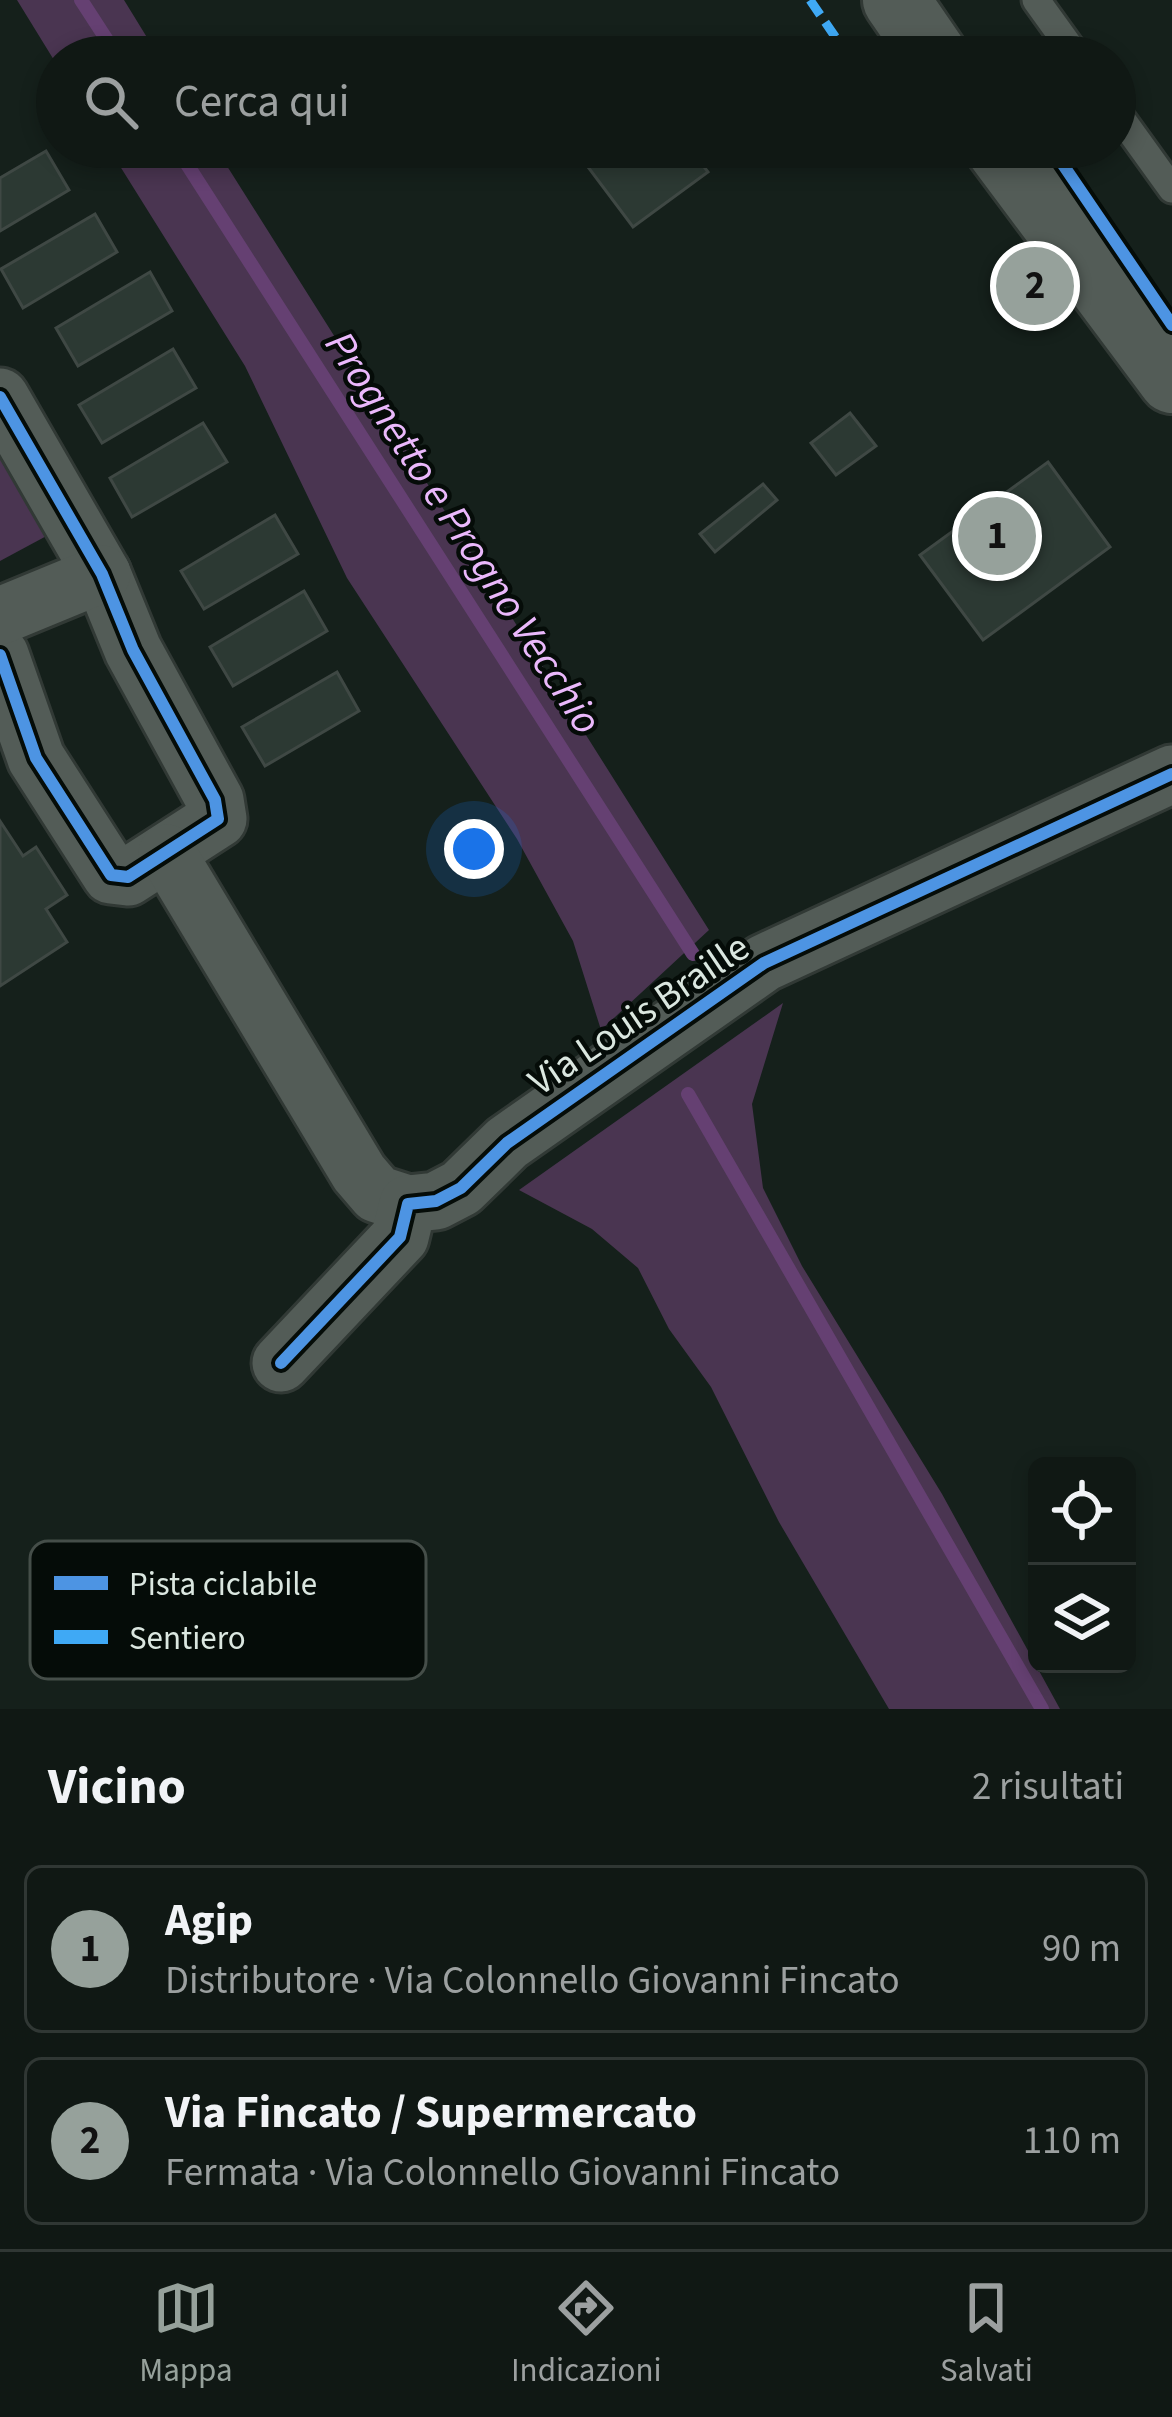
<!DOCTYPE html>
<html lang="it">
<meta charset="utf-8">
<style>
body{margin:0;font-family:"Source Sans 3",sans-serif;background:#1e2522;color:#f1f3f6}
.controls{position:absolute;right:36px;bottom:36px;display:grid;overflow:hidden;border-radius:18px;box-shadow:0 6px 18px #0003}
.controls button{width:108px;height:108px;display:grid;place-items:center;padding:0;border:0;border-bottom:3px solid #303734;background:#101814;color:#f1f3f6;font:60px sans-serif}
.you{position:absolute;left:474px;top:849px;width:42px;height:42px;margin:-30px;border:9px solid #fff;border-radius:50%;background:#1a73e8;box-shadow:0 0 0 18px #1a73e833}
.badge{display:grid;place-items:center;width:78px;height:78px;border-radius:50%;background:#96a19b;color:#111;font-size:39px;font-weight:700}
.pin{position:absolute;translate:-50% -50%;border:6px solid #fff;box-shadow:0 3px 12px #0006}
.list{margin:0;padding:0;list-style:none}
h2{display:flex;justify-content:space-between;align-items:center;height:156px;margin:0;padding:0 48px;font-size:51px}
h2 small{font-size:39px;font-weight:400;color:#9ca0a0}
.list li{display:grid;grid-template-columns:78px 1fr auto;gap:36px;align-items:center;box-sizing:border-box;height:168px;margin:0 24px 24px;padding:0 24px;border:3px solid #303734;border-radius:18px}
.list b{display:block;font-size:45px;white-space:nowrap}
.list p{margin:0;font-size:39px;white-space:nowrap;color:#9ca0a0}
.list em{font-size:39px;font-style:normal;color:#9ca0a0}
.icon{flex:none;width:66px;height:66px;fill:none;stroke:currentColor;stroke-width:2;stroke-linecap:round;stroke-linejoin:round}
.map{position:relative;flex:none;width:1172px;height:1709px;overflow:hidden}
.search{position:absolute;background:#101814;box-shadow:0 6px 18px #0003;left:36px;right:36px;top:36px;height:132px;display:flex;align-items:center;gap:30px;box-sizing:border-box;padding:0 42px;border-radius:66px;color:#9ca0a0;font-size:45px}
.sheet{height:540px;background:#101814}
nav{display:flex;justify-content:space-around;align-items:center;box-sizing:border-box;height:168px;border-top:3px solid #303734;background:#101814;font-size:33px;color:#9ca0a0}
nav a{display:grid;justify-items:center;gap:6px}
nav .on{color:#96a19b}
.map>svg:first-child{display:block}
.green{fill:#4a3551}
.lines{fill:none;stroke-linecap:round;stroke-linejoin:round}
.stream{stroke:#654072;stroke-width:14}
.building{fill:#2c3933;stroke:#3f4844;stroke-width:3}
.lane-casing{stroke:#313935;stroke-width:33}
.street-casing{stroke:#313935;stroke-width:63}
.secondary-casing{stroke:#313935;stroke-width:72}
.lane{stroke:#535c57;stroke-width:27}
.street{stroke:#535c57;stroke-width:57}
.secondary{stroke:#535c57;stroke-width:66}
.quiet{stroke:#3fa9f5;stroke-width:9;stroke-dasharray:18 9;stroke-linecap:butt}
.cycleway-casing{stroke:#050c08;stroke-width:20}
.cycleway{stroke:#4d94e3;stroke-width:12}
.labels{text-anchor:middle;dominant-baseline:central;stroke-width:9;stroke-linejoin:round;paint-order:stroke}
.street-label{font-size:39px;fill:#dbe7e0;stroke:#050c08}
.water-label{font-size:42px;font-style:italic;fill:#eab8fb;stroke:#050c08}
.key{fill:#050c08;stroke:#454e49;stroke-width:3}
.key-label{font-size:33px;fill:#dbe7e0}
</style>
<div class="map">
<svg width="1172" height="1709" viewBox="0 0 1172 1709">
<rect width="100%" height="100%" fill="#15201b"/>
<g class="green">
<polygon points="17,0 124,0 159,57 57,57 57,65"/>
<polygon points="108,147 215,147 709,930 601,1030 573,941 517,839 347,578 245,366"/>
<polygon points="0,427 52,533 0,561"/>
<polygon points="783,1003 752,1104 763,1188 802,1266 942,1494 1060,1709 889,1709 779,1522 711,1387 669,1329 638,1268 592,1229 519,1190"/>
</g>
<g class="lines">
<g class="stream">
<polyline points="81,0 118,57"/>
<polyline points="176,147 693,954"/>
<polyline points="688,1094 1042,1709"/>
</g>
</g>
<g class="building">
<polygon points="573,147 689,147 708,172 633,227"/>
<polygon points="46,151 69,190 0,231 0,178"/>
<polygon points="95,214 117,252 23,308 1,269"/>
<polygon points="150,272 172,311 78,366 56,328"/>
<polygon points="173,349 196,388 102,443 79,405"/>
<polygon points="850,413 876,446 836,475 811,443"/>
<polygon points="203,423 227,462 132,517 110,478"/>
<polygon points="1048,462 1110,547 983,640 920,555"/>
<polygon points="763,484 777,500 715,552 700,534"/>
<polygon points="275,515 298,554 204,609 181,571"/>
<polygon points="304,591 327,631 233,686 210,647"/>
<polygon points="337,672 359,711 265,766 242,727"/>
<polygon points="0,821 23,856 36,847 67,895 46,909 67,942 0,986"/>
</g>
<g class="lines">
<g class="lane-casing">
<g id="lane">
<polyline points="1036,0 1077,57"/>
<polyline points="1115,110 1172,189"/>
</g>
</g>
<g class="street-casing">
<g id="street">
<polyline points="0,397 102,574 133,650 215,800 218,819 128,877 111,875 36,758 0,655"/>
<polyline points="0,616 102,574"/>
<polyline points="167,853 359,1173 377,1194 408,1204"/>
<polyline points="281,1363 400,1237 408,1204 436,1201 461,1188 507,1143 764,963 1172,774"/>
</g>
</g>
<g class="secondary-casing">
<g id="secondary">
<polyline points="896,0 935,57"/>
<polyline points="998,147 1172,380"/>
</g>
</g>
<use href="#lane" class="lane"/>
<use href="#street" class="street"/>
<use href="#secondary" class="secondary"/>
<g class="quiet">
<polyline points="810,0 849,57"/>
<polyline points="910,147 915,154 925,147"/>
</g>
<g class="cycleway-casing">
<g id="cycleway">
<polyline points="1051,147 1172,325"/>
<polyline points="0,397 102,574 133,650 215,800 218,819 128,877 111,875 36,758 0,655"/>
<polyline points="281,1363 400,1237 408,1204 436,1201 461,1188 507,1143 764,963 1172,774"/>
</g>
</g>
<use href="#cycleway" class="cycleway"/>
</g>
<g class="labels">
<g class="street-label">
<text transform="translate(639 1015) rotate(-34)">Via Louis Braille</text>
</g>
<g class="water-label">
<text transform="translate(463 533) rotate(57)">Prognetto e Progno Vecchio</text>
</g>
</g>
<rect x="30" y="1541" width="396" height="138" rx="18" class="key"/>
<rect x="54" y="1576" width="54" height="14" fill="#4d94e3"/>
<rect x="54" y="1630" width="54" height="14" fill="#3fa9f5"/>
<g class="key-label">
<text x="129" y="1595">Pista ciclabile</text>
<text x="129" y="1649">Sentiero</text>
</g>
</svg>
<div class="controls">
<button><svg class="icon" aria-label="locate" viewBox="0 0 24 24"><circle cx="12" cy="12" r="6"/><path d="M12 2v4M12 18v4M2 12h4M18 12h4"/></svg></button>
<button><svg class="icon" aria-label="layers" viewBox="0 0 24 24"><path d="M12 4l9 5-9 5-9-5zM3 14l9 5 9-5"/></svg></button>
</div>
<div class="you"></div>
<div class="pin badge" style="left:997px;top:536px">1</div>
<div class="pin badge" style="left:1035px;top:286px">2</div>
<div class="search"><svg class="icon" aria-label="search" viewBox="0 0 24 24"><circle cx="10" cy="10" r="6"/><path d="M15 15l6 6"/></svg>Cerca qui</div>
</div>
<section class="sheet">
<h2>Vicino<small>2 risultati</small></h2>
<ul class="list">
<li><span class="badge">1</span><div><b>Agip</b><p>Distributore · Via Colonnello Giovanni Fincato</p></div><em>90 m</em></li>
<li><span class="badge">2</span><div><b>Via Fincato / Supermercato</b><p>Fermata · Via Colonnello Giovanni Fincato</p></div><em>110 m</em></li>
</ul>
</section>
<nav>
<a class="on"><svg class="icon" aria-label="map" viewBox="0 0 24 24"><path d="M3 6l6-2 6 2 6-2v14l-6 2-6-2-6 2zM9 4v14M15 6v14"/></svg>Mappa</a>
<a><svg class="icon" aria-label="directions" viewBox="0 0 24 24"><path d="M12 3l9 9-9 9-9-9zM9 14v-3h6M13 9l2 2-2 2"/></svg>Indicazioni</a>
<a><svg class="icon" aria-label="saved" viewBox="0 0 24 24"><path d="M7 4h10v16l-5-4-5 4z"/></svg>Salvati</a>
</nav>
